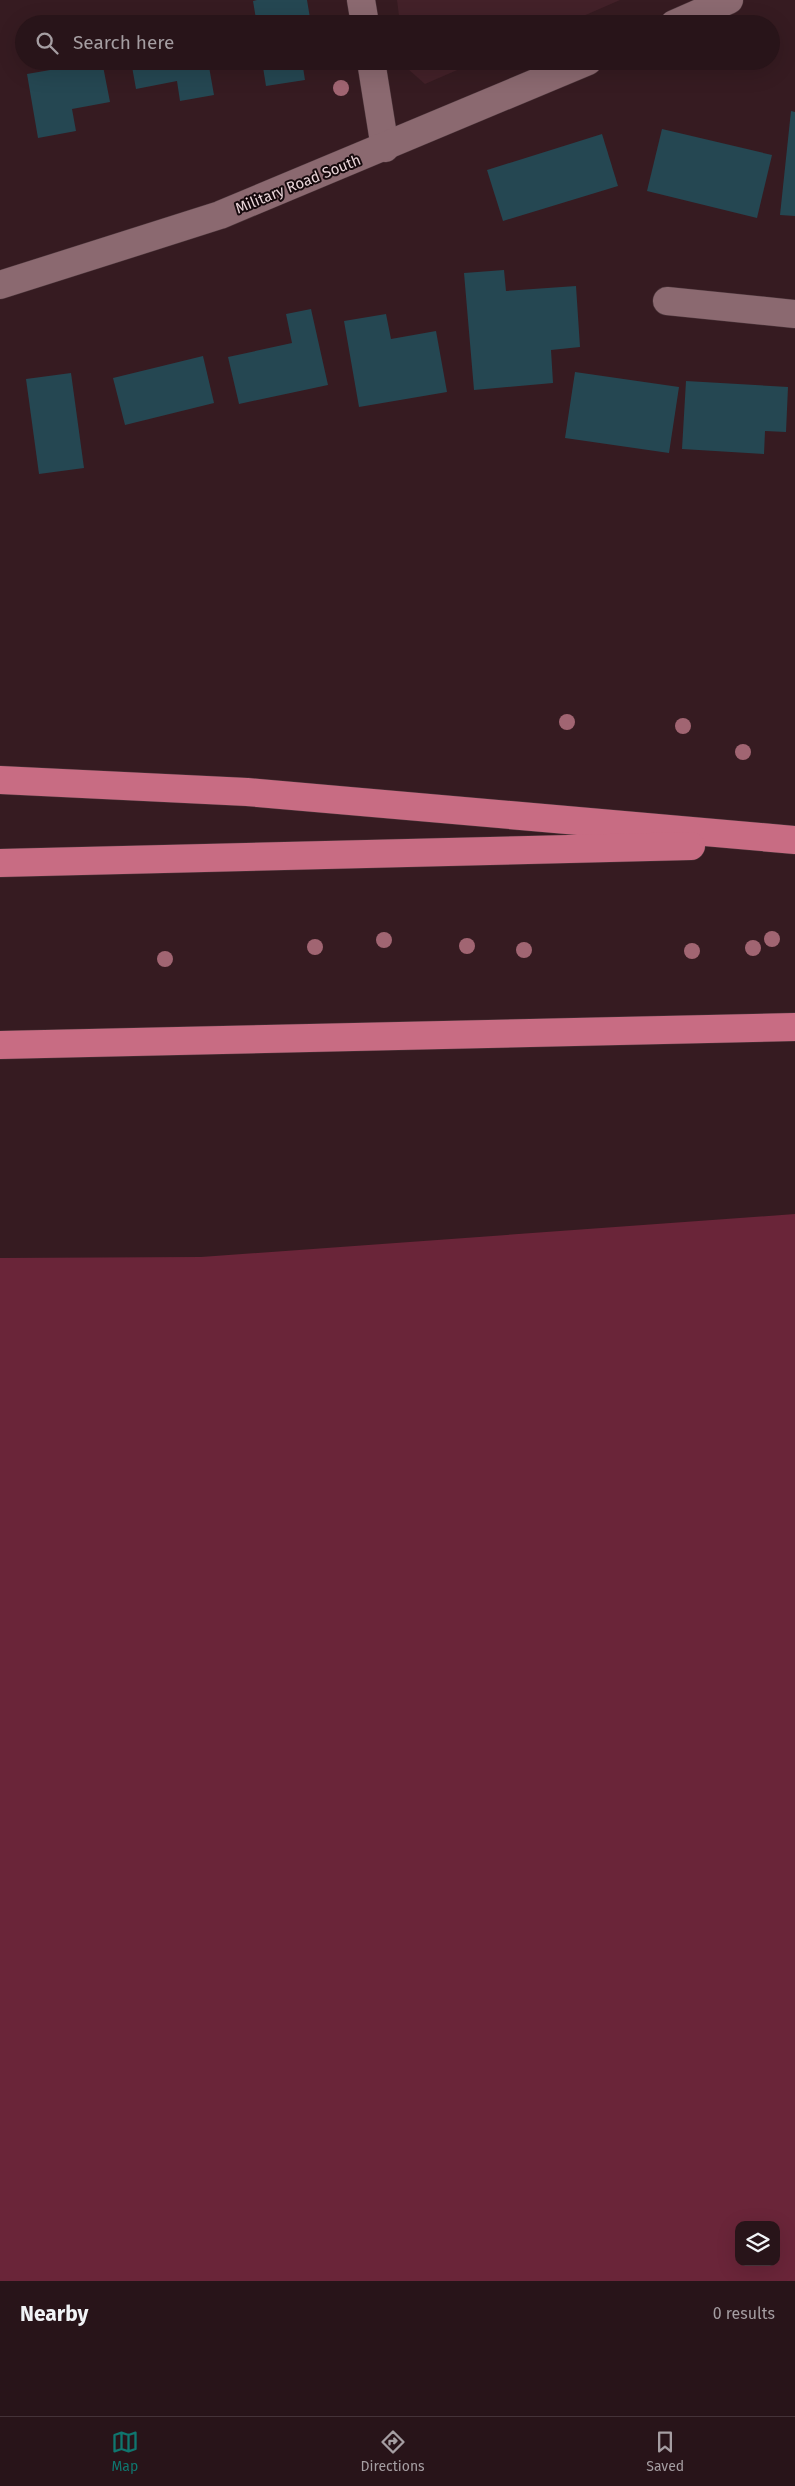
<!DOCTYPE html>
<style>
body{margin:0;font-family:"Fira Sans",sans-serif;background:#342126;color:#f1f3f6}
.controls{position:absolute;right:15px;bottom:15px;display:grid;overflow:hidden;border-radius:10px;box-shadow:0 5px 20px #0002}
.controls button{width:45px;height:45px;display:grid;place-items:center;padding:0;border:0;border-bottom:1px solid #443338;background:#281419;color:#f1f3f6;font:25px sans-serif}
.list{margin:0;padding:0;list-style:none}
h2{display:flex;justify-content:space-between;align-items:center;height:65px;margin:0;padding:0 20px;font-size:21px}
h2 small{font-size:16px;font-weight:400;color:#a59ea2}
.icon{flex:none;width:28px;height:28px;fill:none;stroke:currentColor;stroke-width:2;stroke-linecap:round;stroke-linejoin:round}
.map{position:relative;flex:none;width:795px;height:2281px;overflow:hidden}
.search{position:absolute;background:#281419;box-shadow:0 5px 20px #0002;left:15px;right:15px;top:15px;height:55px;display:flex;align-items:center;gap:12px;box-sizing:border-box;padding:0 18px;border-radius:28px;color:#a59ea2;font-size:19px}
.sheet{height:135px;background:#281419}
nav{display:flex;justify-content:space-around;align-items:center;box-sizing:border-box;height:70px;border-top:1px solid #443338;background:#281419;font-size:14px;color:#a59ea2}
nav a{display:grid;justify-items:center;gap:2px}
nav .on{color:#0f766e}
.map>svg:first-child{display:block}
.built{fill:#432129}
.green{fill:#6a2539;fill-rule:evenodd}
.building{fill:#254752}
.lines{fill:none;stroke-linecap:round;stroke-linejoin:round}
.street-casing{stroke:#4d373c;stroke-width:29}
.secondary-casing{stroke:#4d373c;stroke-width:29}
.highway-casing{stroke:#4d373c;stroke-width:29}
.street{stroke:#8b6970;stroke-width:28}
.secondary{stroke:#8b6970;stroke-width:28}
.highway{stroke:#c86c83;stroke-width:28}
.tree{fill:#a16572}
.labels{text-anchor:middle;dominant-baseline:central;stroke-width:4;stroke-linejoin:round;paint-order:stroke}
.street-label{font-size:15px;fill:#e9d5d9;stroke:#16090c}
</style>
<div class="map">
<svg width="795" height="2281" viewBox="0 0 795 2281">
<rect width="100%" height="100%" fill="#361b21"/>
<g class="built">
<polygon points="397,0 620,0 565,24 400,24"/>
<polygon points="406,61 478,61 425,84 408,69"/>
</g>
<path class="green" d="M 795,1214 L 795,2281 L 0,2281 L 0,1258 L 201,1257 ZM 739,2225 L 776,2225 L 776,2262 L 739,2262 Z"/>
<g class="building">
<polygon points="257,0 307,0 311,24 235,24 256,19 253,1"/>
<polygon points="102,61 110,102 72,109 76,131 38,138 27,74"/>
<polygon points="131,61 208,61 214,95 180,101 177,81 136,89"/>
<polygon points="262,61 302,61 305,80 266,86"/>
<polygon points="791,111 795,112 795,216 780,215"/>
<polygon points="662,129 772,155 757,218 647,191"/>
<polygon points="602,134 618,186 503,221 487,170"/>
<polygon points="504,270 506,291 576,286 580,347 551,350 553,383 474,390 464,273"/>
<polygon points="311,309 328,385 239,404 228,357 292,343 286,314"/>
<polygon points="386,314 391,339 436,331 447,392 359,407 344,321"/>
<polygon points="203,356 214,403 125,425 113,378"/>
<polygon points="575,372 679,387 669,453 565,438"/>
<polygon points="71,373 84,468 39,474 26,379"/>
<polygon points="686,381 788,387 786,432 765,431 764,454 682,449"/>
</g>
<g class="lines">
<g class="street-casing">
<g id="street">
<polyline points="361,0 365,24"/>
<polyline points="371,61 385,148"/>
<polyline points="667,301 795,314"/>
</g>
</g>
<g class="secondary-casing">
<g id="secondary">
<polyline points="674,24 729,0"/>
<polyline points="0,285 220,215 588,61"/>
</g>
</g>
<g class="highway-casing">
<g id="highway">
<polyline points="0,780 247,792 795,840"/>
<polyline points="0,863 691,846"/>
<polyline points="0,1045 795,1027"/>
</g>
</g>
<use href="#street" class="street"/>
<use href="#secondary" class="secondary"/>
<use href="#highway" class="highway"/>
</g>
<g class="tree">
<circle cx="341" cy="88" r="8"/>
<circle cx="567" cy="722" r="8"/>
<circle cx="683" cy="726" r="8"/>
<circle cx="743" cy="752" r="8"/>
<circle cx="772" cy="939" r="8"/>
<circle cx="384" cy="940" r="8"/>
<circle cx="467" cy="946" r="8"/>
<circle cx="315" cy="947" r="8"/>
<circle cx="753" cy="948" r="8"/>
<circle cx="524" cy="950" r="8"/>
<circle cx="692" cy="951" r="8"/>
<circle cx="165" cy="959" r="8"/>
</g>
<g class="labels">
<g class="street-label">
<text transform="translate(298 184) rotate(-22)">Military Road South</text>
</g>
</g>
</svg>
<div class="controls">
<button><svg class="icon" aria-label="layers" viewBox="0 0 24 24"><path d="M12 4l9 5-9 5-9-5zM3 14l9 5 9-5"/></svg></button>
</div>
<div class="search"><svg class="icon" aria-label="search" viewBox="0 0 24 24"><circle cx="10" cy="10" r="6"/><path d="M15 15l6 6"/></svg>Search here</div>
</div>
<section class="sheet">
<h2>Nearby<small>0 results</small></h2>
<ul class="list">
</ul>
</section>
<nav>
<a class="on"><svg class="icon" aria-label="map" viewBox="0 0 24 24"><path d="M3 6l6-2 6 2 6-2v14l-6 2-6-2-6 2zM9 4v14M15 6v14"/></svg>Map</a>
<a><svg class="icon" aria-label="directions" viewBox="0 0 24 24"><path d="M12 3l9 9-9 9-9-9zM9 14v-3h6M13 9l2 2-2 2"/></svg>Directions</a>
<a><svg class="icon" aria-label="saved" viewBox="0 0 24 24"><path d="M7 4h10v16l-5-4-5 4z"/></svg>Saved</a>
</nav>
